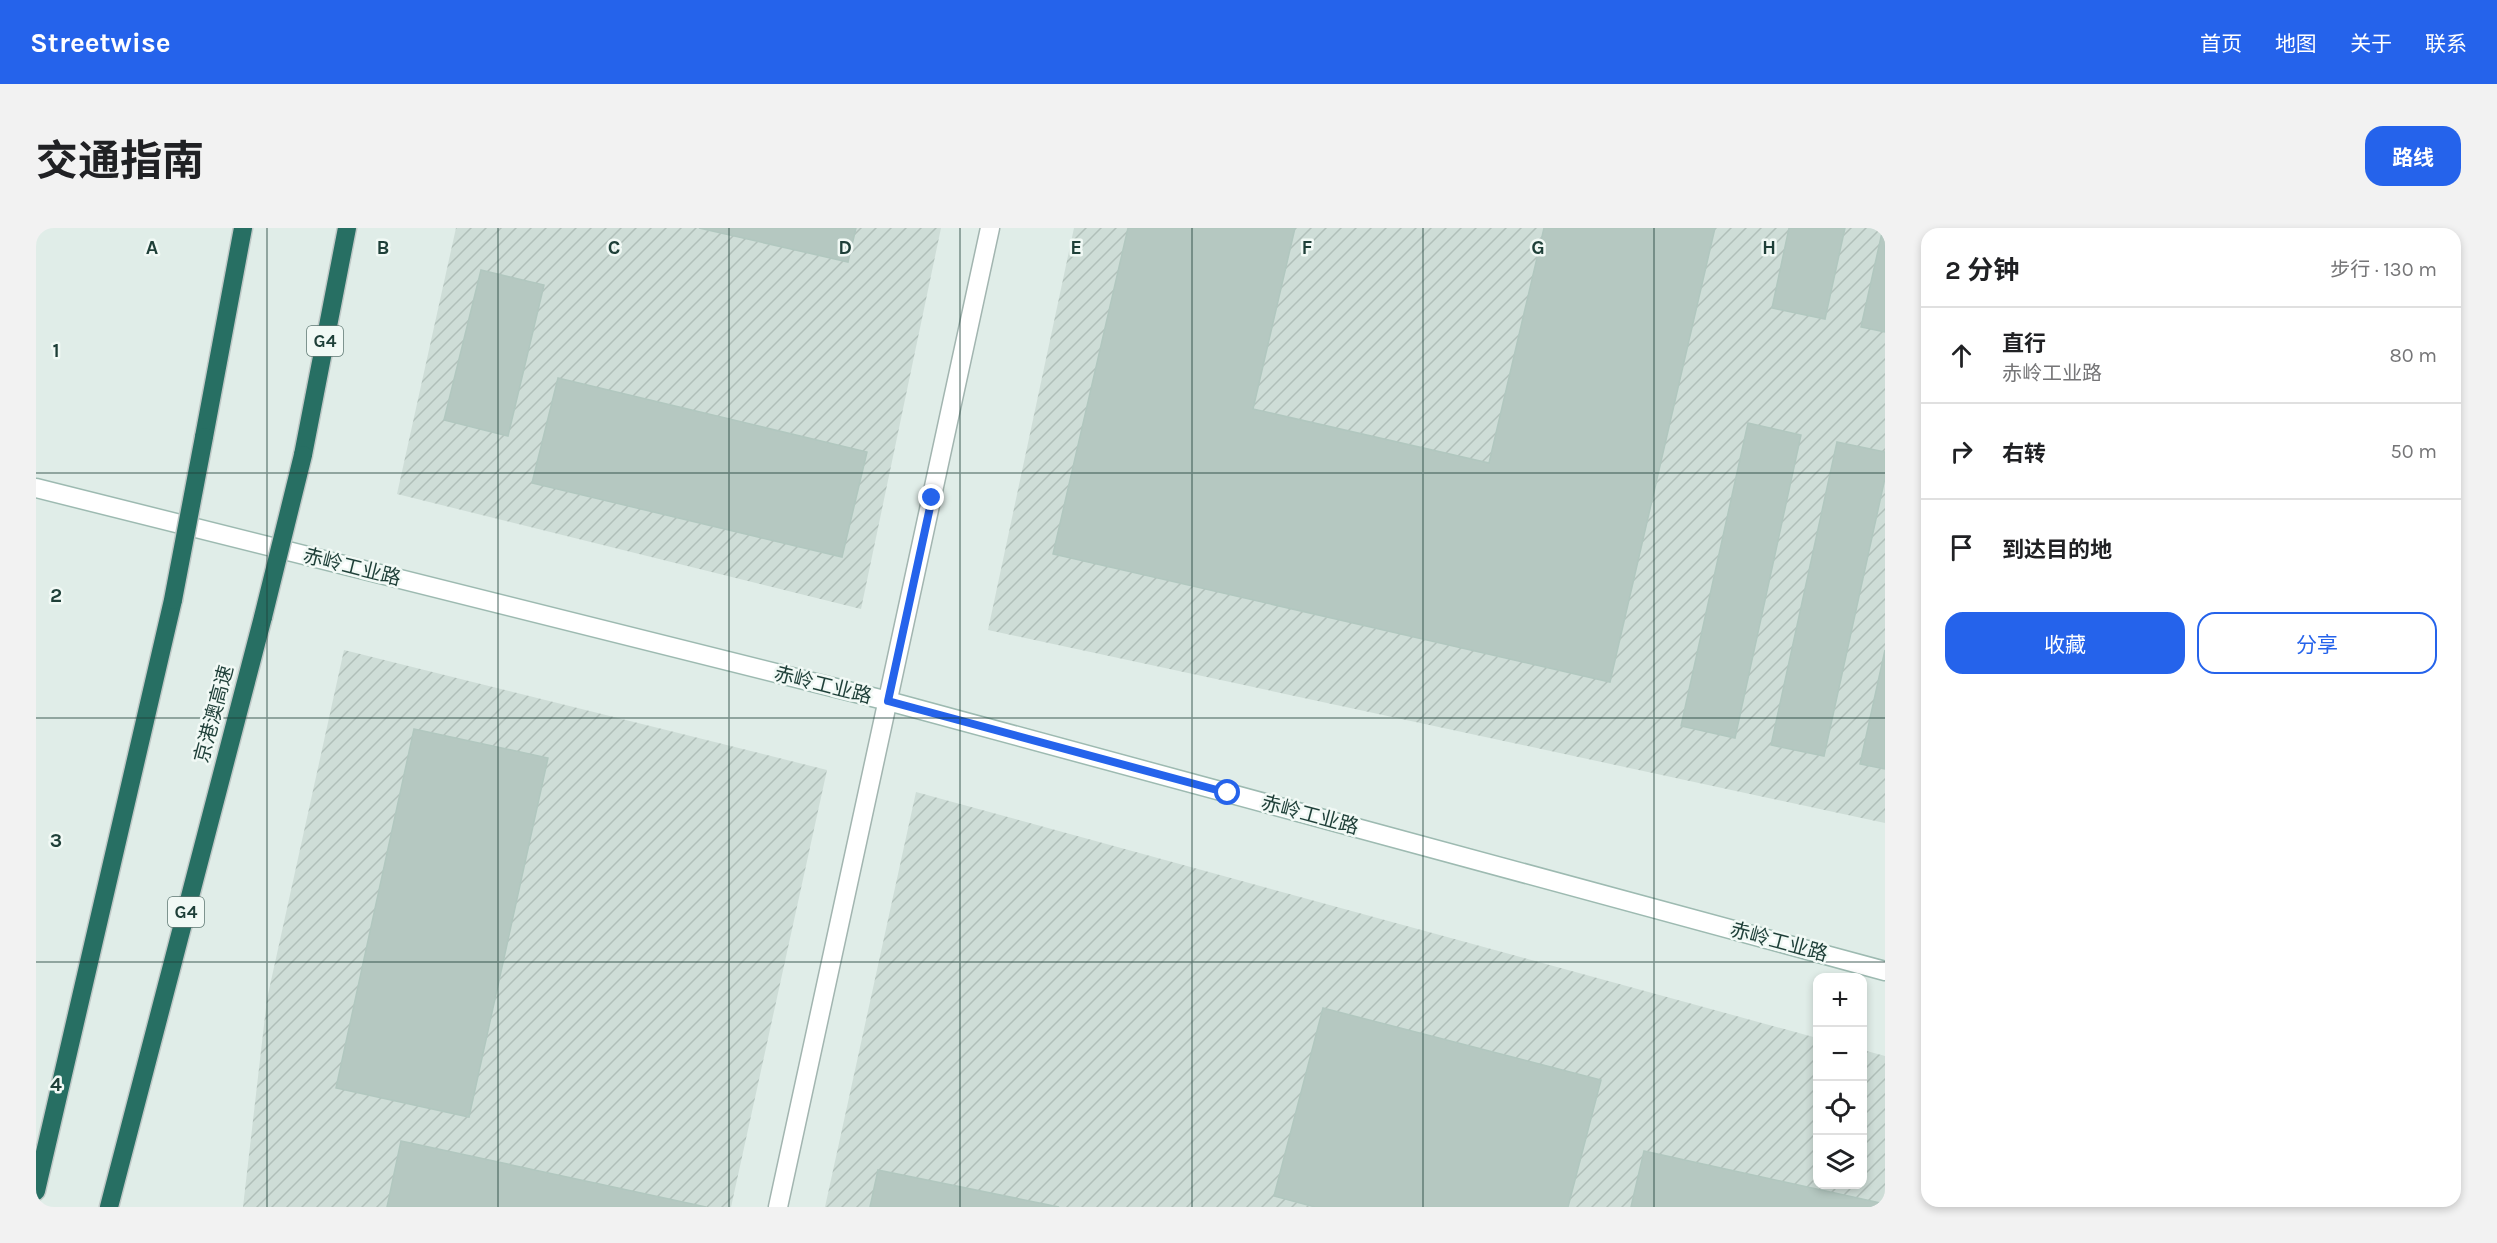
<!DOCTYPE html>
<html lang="zh">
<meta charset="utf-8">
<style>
body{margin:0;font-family:Karla,"Noto Sans SC",sans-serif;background:#f2f2f2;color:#202124}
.controls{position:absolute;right:18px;bottom:18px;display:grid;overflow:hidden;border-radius:12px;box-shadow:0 3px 9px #0003}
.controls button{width:54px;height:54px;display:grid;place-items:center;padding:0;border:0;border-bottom:2px solid #e0e0e0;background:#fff;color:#202124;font:30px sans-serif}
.stop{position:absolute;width:18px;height:18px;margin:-14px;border:4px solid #2563eb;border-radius:50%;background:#fff}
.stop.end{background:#2563eb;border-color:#fff;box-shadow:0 2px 6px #0008}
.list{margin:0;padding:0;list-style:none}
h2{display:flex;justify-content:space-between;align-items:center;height:78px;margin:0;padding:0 24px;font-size:26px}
h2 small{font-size:20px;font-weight:400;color:#757577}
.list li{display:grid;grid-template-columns:39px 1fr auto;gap:18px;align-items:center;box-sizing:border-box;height:96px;padding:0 24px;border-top:2px solid #e0e0e0}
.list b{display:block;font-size:22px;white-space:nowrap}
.list p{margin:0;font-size:20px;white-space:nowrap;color:#757577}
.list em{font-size:20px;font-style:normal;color:#757577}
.actions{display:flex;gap:12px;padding:18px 24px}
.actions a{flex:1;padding:14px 0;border:2px solid #2563eb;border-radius:18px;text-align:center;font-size:21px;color:#2563eb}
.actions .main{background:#2563eb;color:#fff}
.icon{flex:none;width:33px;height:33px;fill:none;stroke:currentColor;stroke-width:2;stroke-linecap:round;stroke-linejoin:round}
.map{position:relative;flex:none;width:1849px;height:979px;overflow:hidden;border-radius:18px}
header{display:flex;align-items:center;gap:36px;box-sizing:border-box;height:84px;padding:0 30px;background:#2563eb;color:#fff}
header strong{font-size:28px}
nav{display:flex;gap:33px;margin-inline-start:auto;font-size:21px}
.intro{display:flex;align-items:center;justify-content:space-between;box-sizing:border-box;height:144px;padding:0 36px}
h1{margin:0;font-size:42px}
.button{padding:15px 27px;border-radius:18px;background:#2563eb;color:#fff;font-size:21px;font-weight:700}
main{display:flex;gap:36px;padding:0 36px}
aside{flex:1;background:#fff;border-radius:18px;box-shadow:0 3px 9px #0003}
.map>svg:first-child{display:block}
.industrial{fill:url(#industrial-furrows)}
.building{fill:#b5c8c1;stroke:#b1c7bf;stroke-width:1.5}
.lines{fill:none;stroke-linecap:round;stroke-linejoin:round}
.street-casing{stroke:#a2b5b0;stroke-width:21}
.secondary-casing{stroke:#9dbab1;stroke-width:21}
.highway-casing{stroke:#c0c9c7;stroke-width:21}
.street{stroke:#fff;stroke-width:18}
.secondary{stroke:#fff;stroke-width:18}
.highway{stroke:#276f63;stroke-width:18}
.highway-bridge-casing{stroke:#c0c9c7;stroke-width:21;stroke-linecap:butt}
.highway-bridge{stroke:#276f63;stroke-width:18}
.route{stroke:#2563eb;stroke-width:8}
.grid{fill:none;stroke:#1e3f38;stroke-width:1.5;stroke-opacity:0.55}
.labels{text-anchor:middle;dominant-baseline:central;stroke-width:5;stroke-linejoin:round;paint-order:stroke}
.shield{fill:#f1f9f5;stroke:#5d7771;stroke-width:1.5}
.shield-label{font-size:18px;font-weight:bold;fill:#1e3f38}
.street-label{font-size:20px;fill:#1e3f38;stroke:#f1f9f5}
.grid-label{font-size:20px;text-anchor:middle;font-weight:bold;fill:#1e3f38;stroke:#f1f9f5;stroke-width:5;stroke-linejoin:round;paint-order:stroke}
</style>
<header>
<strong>Streetwise</strong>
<nav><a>首页</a><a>地图</a><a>关于</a><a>联系</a></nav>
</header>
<div class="intro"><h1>交通指南</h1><a class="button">路线</a></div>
<main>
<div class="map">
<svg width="1849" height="979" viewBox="0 0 1849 979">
<defs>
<pattern id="industrial-furrows" width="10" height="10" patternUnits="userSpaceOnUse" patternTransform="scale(1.5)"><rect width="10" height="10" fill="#ceddd7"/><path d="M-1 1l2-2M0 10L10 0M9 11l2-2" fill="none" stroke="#b0bfb9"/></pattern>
</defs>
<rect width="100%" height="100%" fill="#e0ede8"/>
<g class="industrial">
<polygon points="420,0 905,0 825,381 361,266"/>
<polygon points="1038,0 1849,0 1849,595 952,402"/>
<polygon points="308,422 791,542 695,979 207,979 231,771"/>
<polygon points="880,564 1781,810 1782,956 1826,956 1827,822 1849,828 1849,979 789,979"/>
</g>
<g class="building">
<polygon points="663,0 820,0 812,34"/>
<polygon points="1092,0 1259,0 1217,181 1453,235 1508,0 1679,0 1574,454 1017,326"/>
<polygon points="1753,0 1809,0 1789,91 1736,80"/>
<polygon points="1847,0 1849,0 1849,104 1825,99"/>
<polygon points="445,42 508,57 472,208 408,192"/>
<polygon points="522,150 831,224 806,329 496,255"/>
<polygon points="1712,195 1765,207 1699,510 1645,498"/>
<polygon points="1801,214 1849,224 1849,250 1788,528 1735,517"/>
<polygon points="1849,422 1849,541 1824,536"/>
<polygon points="378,501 512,530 433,889 300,860"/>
<polygon points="1287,780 1565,852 1532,979 1279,979 1238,968"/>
<polygon points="365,913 670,979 351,979"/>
<polygon points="1608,923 1849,976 1849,979 1595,979"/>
<polygon points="842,942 1023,979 834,979"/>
</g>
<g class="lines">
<g class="street-casing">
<polyline id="street" points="742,979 954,0"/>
</g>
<g class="secondary-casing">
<polyline id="secondary" points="0,260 852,473 1849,743"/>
</g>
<g class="highway-casing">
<g id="highway">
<polyline points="168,209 207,0"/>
<polyline points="267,227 311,0"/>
<polyline points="0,963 137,372"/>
<polyline points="73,979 227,389"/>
</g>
</g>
<use href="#street" class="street"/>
<use href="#secondary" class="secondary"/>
<use href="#highway" class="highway"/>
<g class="highway-bridge-casing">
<g id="highway-bridge">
<polyline points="137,372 168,209"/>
<polyline points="227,389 267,227"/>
</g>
</g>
<use href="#highway-bridge" class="highway-bridge"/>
</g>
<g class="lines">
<polyline class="route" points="896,270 852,473 1192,565"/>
</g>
<path class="grid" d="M 231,0 L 231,979M 462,0 L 462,979M 693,0 L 693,979M 924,0 L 924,979M 1156,0 L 1156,979M 1387,0 L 1387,979M 1618,0 L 1618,979M 0,245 L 1849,245M 0,490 L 1849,490M 0,734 L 1849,734"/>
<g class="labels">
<g class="shield">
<rect x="271" y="98" width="36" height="30" rx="4.5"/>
<rect x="132" y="669" width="36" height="30" rx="4.5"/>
</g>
<g class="shield-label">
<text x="289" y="113">G4</text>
<text x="150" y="684">G4</text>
</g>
<g class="street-label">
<text transform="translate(316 339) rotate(14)">赤岭工业路</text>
<text transform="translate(787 457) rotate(14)">赤岭工业路</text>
<text transform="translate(178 486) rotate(-75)">京港澳高速</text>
<text transform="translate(1274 587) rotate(15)">赤岭工业路</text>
<text transform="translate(1743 714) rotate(15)">赤岭工业路</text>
</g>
</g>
<g class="grid-label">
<text x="116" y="26">A</text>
<text x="347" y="26">B</text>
<text x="578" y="26">C</text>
<text x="809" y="26">D</text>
<text x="1040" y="26">E</text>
<text x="1271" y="26">F</text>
<text x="1502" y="26">G</text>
<text x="1733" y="26">H</text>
<text x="20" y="129">1</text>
<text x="20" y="374">2</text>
<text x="20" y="619">3</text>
<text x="20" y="863">4</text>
</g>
</svg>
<div class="controls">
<button>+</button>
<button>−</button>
<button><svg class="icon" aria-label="locate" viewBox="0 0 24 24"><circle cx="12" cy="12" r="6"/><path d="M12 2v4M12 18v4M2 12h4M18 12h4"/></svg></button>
<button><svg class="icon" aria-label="layers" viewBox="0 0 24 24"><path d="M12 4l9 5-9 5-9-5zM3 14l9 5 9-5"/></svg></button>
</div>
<div class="stop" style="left:1192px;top:565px"></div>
<div class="stop end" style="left:896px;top:270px"></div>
</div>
<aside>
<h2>2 分钟<small>步行 · 130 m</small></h2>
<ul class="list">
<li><svg class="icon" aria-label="ahead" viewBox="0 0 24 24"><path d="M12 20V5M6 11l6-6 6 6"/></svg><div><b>直行</b><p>赤岭工业路</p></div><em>80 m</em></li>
<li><svg class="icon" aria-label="right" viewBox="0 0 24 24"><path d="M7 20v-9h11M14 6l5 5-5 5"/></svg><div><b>右转</b></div><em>50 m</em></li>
<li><svg class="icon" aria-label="arrive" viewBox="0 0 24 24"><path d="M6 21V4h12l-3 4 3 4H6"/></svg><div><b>到达目的地</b></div></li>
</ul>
<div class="actions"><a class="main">收藏</a><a>分享</a></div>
</aside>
</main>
